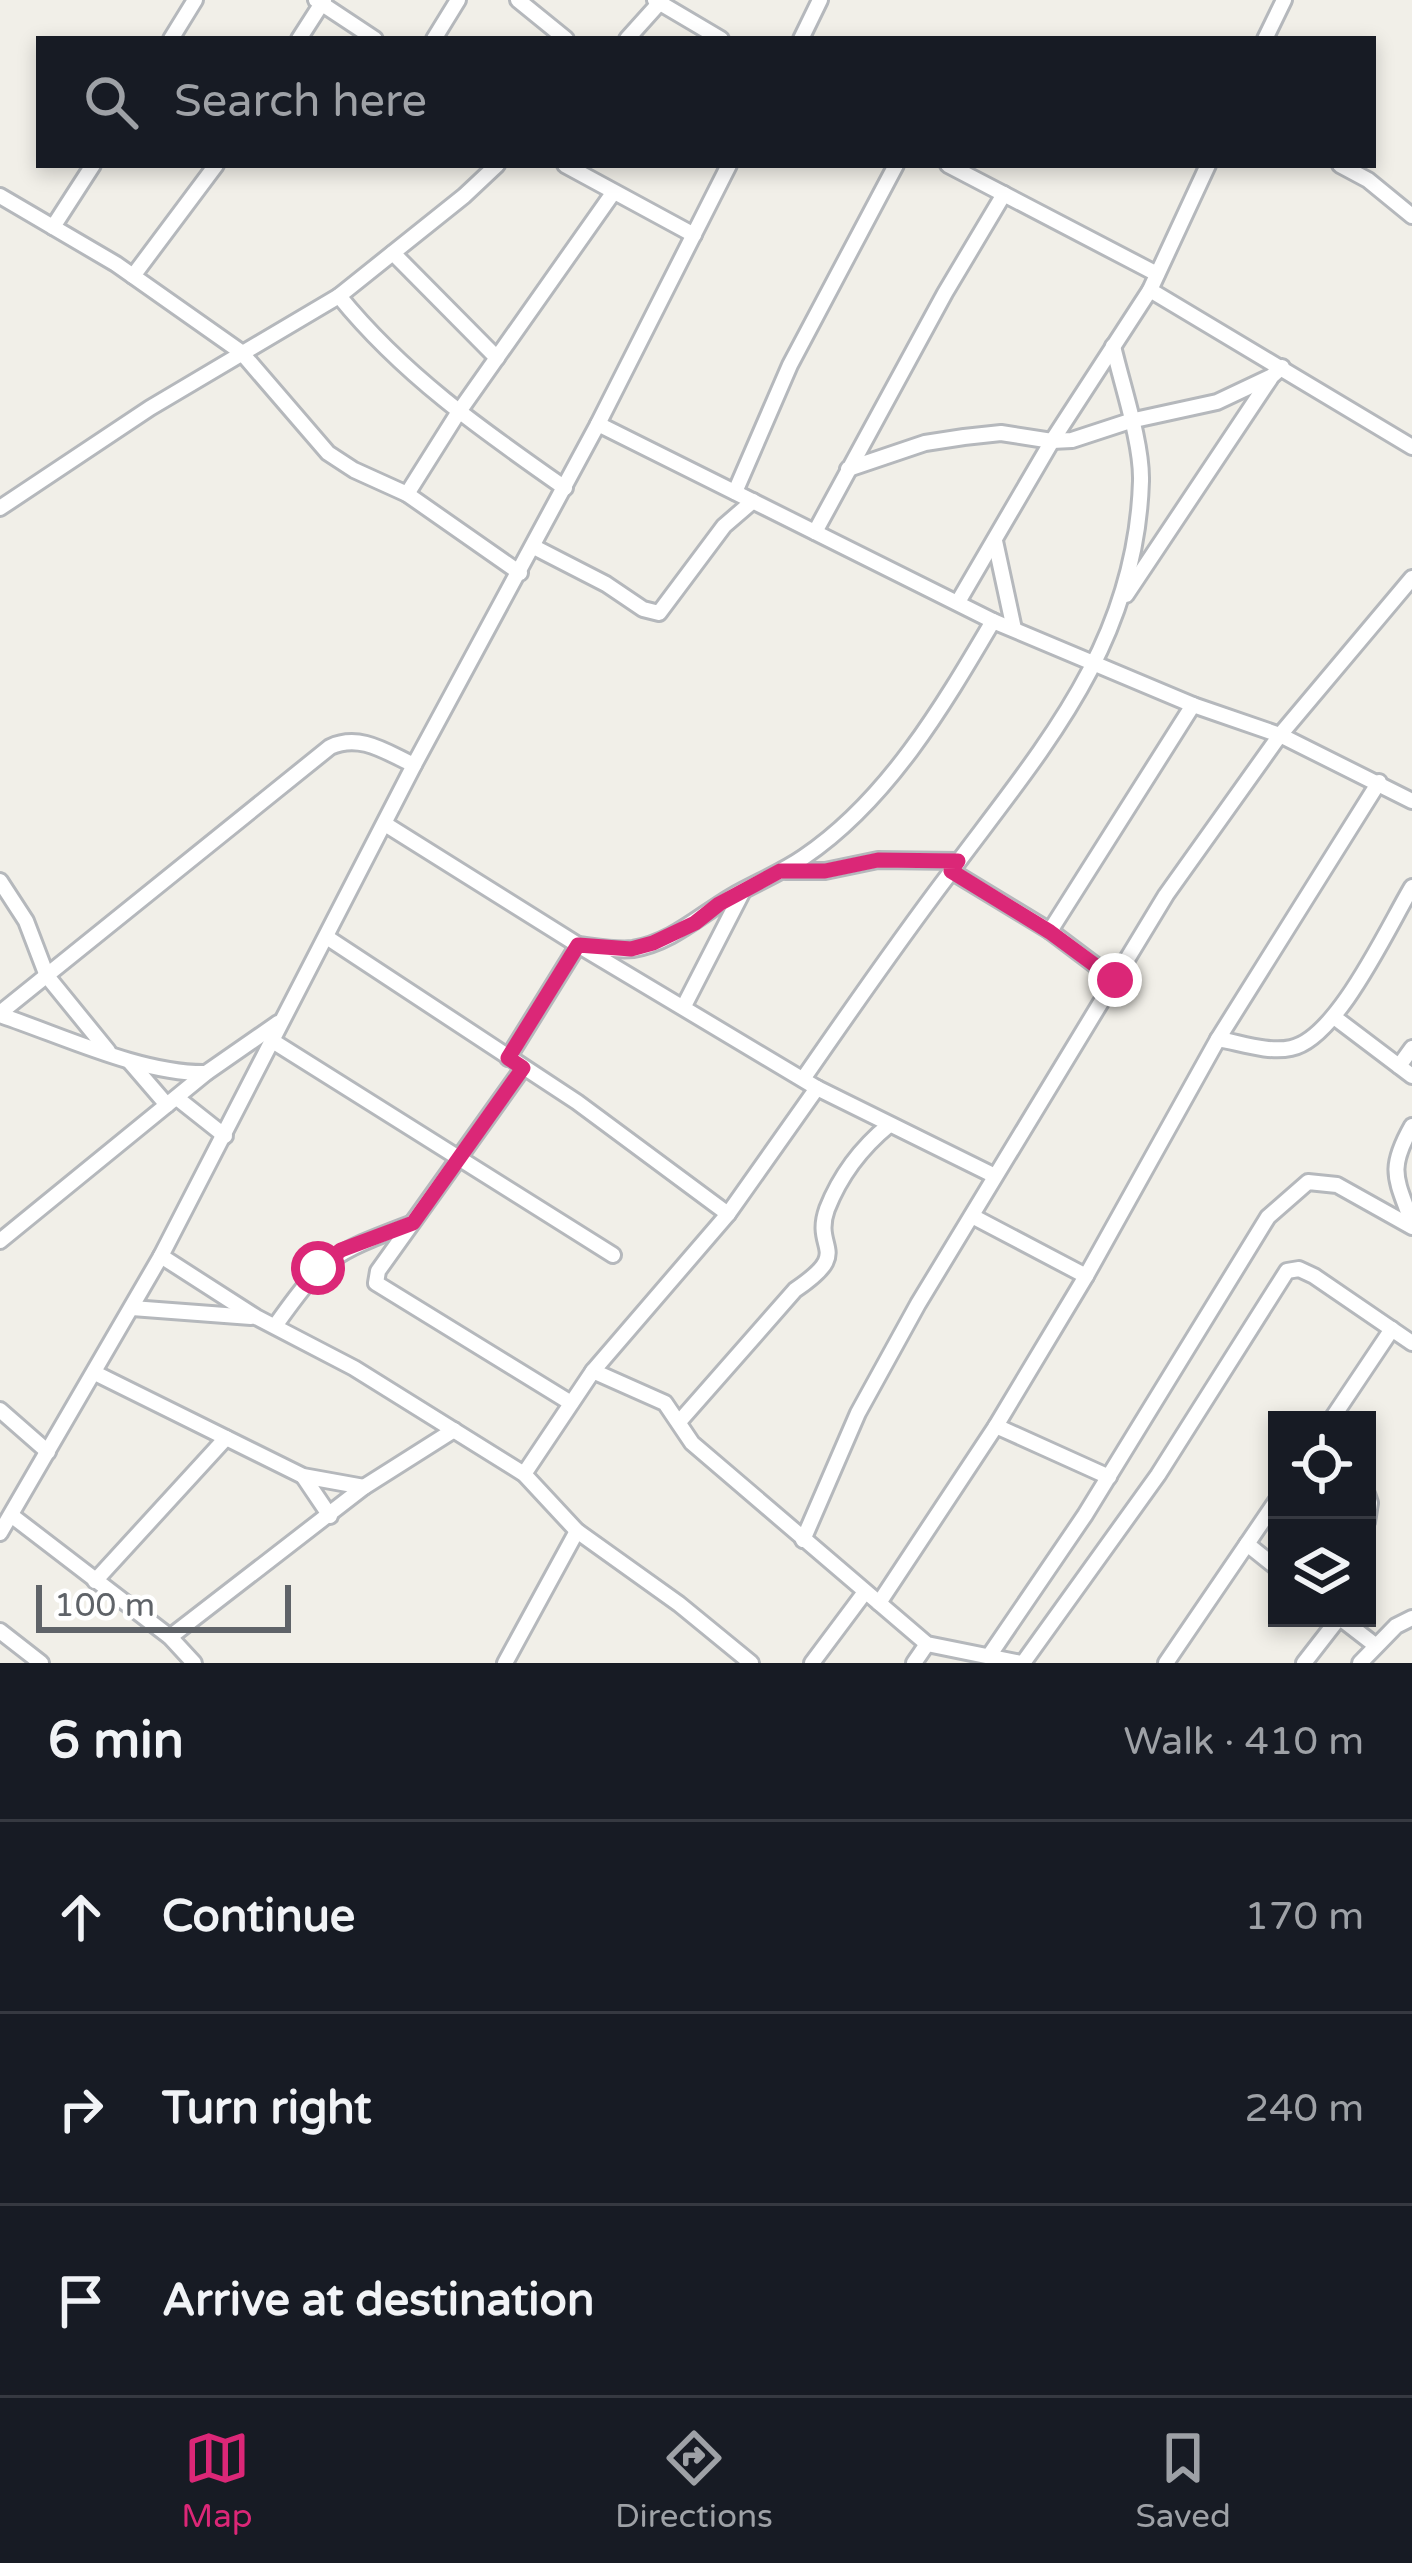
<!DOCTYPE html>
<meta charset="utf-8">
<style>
body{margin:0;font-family:"Varela Round",sans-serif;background:#20242c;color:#f1f3f6}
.controls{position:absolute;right:36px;bottom:36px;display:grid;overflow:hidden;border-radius:0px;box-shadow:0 6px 18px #0003}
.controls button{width:108px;height:108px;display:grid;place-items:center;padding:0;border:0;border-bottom:3px solid #363941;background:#171b24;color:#f1f3f6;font:60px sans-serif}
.scale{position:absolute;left:36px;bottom:30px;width:255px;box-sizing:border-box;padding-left:12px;border:6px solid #5f6368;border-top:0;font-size:33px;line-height:42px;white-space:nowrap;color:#5f6368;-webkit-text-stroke:9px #fff;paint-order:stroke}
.stop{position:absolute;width:36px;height:36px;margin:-27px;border:9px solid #db2777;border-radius:50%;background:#fff}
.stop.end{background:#db2777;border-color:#fff;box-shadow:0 3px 12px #0008}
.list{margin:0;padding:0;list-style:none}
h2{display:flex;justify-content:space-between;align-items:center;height:156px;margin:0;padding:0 48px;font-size:51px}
h2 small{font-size:39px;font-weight:400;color:#9ea1a6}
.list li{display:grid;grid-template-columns:78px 1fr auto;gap:36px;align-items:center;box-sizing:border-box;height:192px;padding:0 48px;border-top:3px solid #363941}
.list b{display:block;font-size:45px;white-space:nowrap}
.list em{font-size:39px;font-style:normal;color:#9ea1a6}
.icon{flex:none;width:66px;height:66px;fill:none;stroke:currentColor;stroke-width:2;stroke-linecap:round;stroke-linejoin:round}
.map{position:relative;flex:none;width:1412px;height:1663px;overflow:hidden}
.search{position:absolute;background:#171b24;box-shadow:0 6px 18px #0003;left:36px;right:36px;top:36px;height:132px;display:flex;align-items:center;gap:30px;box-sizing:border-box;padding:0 42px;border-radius:0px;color:#9ea1a6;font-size:45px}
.sheet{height:732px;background:#171b24}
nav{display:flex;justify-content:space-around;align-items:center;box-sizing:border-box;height:168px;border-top:3px solid #363941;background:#171b24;font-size:33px;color:#9ea1a6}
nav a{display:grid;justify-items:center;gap:6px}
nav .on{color:#db2777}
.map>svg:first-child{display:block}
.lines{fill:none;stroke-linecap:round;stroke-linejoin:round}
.minor-casing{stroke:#b5b8bc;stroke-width:20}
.minor{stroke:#fff;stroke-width:14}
.route{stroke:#db2777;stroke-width:15}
</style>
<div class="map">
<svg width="1412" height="1663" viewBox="0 0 1412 1663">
<rect width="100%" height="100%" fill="#f1efe8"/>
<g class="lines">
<g class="minor-casing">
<g id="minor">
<polyline points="316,0 375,39"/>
<polyline points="518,0 566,39"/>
<polyline points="655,0 721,39"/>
<polyline points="171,39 195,0"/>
<polyline points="299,39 324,0"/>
<polyline points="434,39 458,0"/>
<polyline points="627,39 662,0"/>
<polyline points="801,39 820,0"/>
<polyline points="1265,39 1284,0"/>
<polyline points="565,165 694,235"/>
<polyline points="948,165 1157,274"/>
<polyline points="1340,165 1368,180 1412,216"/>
<polyline points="0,196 116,264 241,352 328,453 354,470 407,494 520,573"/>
<polyline points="53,227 93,165"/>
<polyline points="393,253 497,358"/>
<polyline points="133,276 216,165"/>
<polyline points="1150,290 1412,447"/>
<path d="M 339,296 C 403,375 482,430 565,488"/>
<polyline points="598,424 993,621 1193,705 1280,735 1412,801"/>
<polyline points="848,469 925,443 964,437 1001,433 1052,441 1072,440 1130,421 1217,402 1272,376 1282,367"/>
<polyline points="735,492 790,365 896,165"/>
<polyline points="407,494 458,413 613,193"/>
<polyline points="0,508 150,408 339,296 464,196 497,165"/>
<polyline points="815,532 945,293 1004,194"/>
<polyline points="995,541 1014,629"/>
<polyline points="534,547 606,584 643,609 659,613 724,526 753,501"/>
<polyline points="1126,595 1270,379"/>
<polyline points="958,602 1052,441 1150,290 1208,165"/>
<polyline points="385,824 578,945 817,1088 995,1176"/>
<polyline points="785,871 825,871 878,860 958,861"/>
<polyline points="951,871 1050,931 1115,980"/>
<polyline points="0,881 26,921 47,976 108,1051"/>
<polyline points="1050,931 1193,705"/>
<polyline points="328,938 577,1102 728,1214"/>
<polyline points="684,1006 742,893"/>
<path d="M 0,1013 L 330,747 C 360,733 386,752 414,765"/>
<path d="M 0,1015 C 63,1036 141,1074 206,1073"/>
<polyline points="1334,1017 1412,1076"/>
<path d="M 1218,1039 C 1241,1043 1268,1053 1291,1048 C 1337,1039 1388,927 1412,887"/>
<polyline points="271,1040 613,1255"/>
<path d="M 508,1058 L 578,945 C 595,947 616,951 633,949 C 671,943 699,916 731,897 C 755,883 781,873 804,857 C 888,800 943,706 993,621"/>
<polyline points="130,1062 167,1105"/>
<polyline points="1399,1066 1412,1048"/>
<polyline points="523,1068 378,1271 376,1283 571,1403"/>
<path d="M 803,1079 C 850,1011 897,943 947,877 C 1040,751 1136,647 1141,481 C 1142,443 1122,385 1113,346"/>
<polyline points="177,1098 225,1136"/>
<path d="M 1412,1126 C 1387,1170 1396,1178 1412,1223"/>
<polyline points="972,1216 1086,1276"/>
<polyline points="0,1241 206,1073 278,1023"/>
<polyline points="161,1256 256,1317 354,1368 524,1474 577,1531 679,1604 751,1663"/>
<polyline points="132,1308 251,1317"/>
<path d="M 275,1326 C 324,1257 331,1254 410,1224"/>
<polyline points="593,1371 728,1214 817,1088"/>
<polyline points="95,1373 303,1476 364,1487"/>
<polyline points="0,1410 48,1452"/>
<polyline points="1331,1420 1392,1329"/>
<path d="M 679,1422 L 795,1290 C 854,1250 812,1251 827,1209 C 840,1176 862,1147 889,1125"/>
<polyline points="996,1426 1109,1477"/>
<polyline points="524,1474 593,1371 665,1403 692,1443 927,1644 1021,1663"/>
<polyline points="303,1476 330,1516"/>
<polyline points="1367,1494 1370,1503 1367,1522"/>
<polyline points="11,1515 170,1637 194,1663"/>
<polyline points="0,1533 161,1256 414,765 598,424 729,165"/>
<polyline points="803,1540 858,1413 918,1304 1166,895 1280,735 1412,578"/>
<polyline points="1247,1544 1277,1568"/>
<polyline points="95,1581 226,1438"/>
<polyline points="879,1603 996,1426 1086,1276 1218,1039 1379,782"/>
<polyline points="1340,1618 1375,1645"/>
<polyline points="0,1631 41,1663"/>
<polyline points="170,1637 364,1487 454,1430"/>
<polyline points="989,1656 1085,1515 1268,1217 1308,1182 1337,1185 1412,1227"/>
<polyline points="505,1663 577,1531"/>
<polyline points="812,1663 865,1592"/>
<polyline points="914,1663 927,1644"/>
<polyline points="1023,1663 1158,1475 1287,1271 1299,1269 1314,1276 1412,1343"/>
<polyline points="1166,1663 1277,1500"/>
<polyline points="1304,1663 1339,1618"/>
<polyline points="1360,1663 1396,1626 1412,1618"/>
</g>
</g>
<use href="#minor" class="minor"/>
</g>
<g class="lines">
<polyline class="route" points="318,1268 341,1250 413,1223 523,1068 508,1058 578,945 631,949 653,943 695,923 719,904 780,871 825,871 878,860 958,861 951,871 1050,932 1115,980"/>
</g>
</svg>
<div class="controls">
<button><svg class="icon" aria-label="locate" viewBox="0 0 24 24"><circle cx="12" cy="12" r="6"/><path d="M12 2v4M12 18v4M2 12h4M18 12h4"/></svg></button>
<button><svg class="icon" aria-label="layers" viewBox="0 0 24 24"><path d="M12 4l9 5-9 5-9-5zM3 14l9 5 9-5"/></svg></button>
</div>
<div class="scale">100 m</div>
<div class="stop" style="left:318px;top:1268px"></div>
<div class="stop end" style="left:1115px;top:980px"></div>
<div class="search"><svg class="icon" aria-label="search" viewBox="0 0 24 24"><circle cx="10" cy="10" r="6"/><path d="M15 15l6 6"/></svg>Search here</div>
</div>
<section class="sheet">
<h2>6 min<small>Walk · 410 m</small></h2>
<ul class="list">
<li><svg class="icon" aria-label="ahead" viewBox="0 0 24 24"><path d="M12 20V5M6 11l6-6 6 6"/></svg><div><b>Continue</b></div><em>170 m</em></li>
<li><svg class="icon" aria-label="right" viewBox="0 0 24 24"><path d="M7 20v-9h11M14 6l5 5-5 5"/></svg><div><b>Turn right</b></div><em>240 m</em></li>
<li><svg class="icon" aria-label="arrive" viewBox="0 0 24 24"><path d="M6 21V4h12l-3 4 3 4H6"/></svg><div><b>Arrive at destination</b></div></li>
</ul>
</section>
<nav>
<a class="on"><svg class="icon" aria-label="map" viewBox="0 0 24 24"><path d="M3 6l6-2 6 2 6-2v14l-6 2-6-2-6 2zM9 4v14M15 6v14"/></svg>Map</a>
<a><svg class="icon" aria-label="directions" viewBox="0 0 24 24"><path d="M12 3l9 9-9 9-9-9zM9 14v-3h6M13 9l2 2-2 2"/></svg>Directions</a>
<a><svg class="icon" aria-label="saved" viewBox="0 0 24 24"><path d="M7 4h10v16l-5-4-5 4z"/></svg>Saved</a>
</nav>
